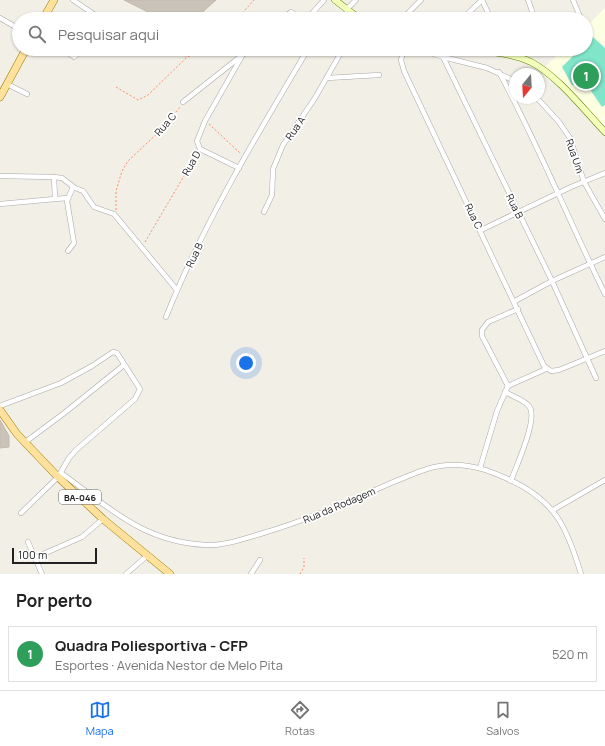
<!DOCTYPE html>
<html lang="pt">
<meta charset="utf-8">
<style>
body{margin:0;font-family:Manrope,sans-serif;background:#f6f6f6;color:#222}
.compass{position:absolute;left:509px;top:68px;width:36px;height:36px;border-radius:50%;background:#fff;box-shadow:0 1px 3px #0004;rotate:198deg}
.scale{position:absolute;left:12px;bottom:10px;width:85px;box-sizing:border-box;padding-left:4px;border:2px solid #212121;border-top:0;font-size:11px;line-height:14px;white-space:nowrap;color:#212121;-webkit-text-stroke:3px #fff;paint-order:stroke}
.you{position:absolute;left:246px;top:363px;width:14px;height:14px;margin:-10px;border:3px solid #fff;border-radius:50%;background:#1a73e8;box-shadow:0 0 0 6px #1a73e833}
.badge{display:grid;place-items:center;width:26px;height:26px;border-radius:50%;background:#1a73e8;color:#fff;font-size:13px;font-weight:700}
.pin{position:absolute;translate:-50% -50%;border:2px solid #fff;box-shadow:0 1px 4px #0006}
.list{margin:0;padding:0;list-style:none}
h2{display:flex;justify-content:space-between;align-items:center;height:52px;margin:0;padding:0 16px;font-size:17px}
h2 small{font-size:13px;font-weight:400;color:#767676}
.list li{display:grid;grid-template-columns:26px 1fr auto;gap:12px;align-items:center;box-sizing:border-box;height:56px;margin:0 8px 8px;padding:0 8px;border:1px solid #e0e0e0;border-radius:0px}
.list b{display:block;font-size:15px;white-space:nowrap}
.list p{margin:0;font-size:13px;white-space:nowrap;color:#767676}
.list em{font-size:13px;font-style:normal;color:#767676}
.icon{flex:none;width:22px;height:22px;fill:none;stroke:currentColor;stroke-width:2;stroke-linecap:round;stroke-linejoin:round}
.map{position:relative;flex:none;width:605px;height:574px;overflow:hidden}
.search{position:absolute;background:#fff;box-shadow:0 1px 3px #0004;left:12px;right:12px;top:12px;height:44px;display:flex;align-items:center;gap:10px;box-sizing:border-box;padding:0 14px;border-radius:22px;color:#767676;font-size:15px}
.sheet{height:116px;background:#fff}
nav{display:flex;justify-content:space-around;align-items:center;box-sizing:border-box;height:56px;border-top:1px solid #e0e0e0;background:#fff;font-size:11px;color:#767676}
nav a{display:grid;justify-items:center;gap:2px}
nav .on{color:#1a73e8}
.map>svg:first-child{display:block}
.education{fill:#fcffe2}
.pitch{fill:#81e5ca}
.building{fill:#cac3b9;stroke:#c4b8a8}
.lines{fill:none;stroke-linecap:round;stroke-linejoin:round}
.minor-casing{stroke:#a8a8a8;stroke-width:5.5}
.secondary-casing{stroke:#637f00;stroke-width:7}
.primary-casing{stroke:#9d7c00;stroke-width:8}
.path{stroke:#ff8b6a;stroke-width:1;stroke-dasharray:2 2;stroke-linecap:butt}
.minor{stroke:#fff;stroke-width:4.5}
.secondary{stroke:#f2feb9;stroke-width:6}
.primary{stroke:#ffe19e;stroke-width:7}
.labels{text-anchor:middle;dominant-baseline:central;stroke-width:3.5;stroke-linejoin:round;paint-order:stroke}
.shield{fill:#fff;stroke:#646464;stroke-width:1}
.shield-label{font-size:9px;font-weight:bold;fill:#212121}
.street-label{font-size:10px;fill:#212121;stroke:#fff}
</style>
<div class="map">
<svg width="605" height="574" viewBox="0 0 605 574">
<rect width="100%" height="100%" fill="#f2efe7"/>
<polygon class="education" points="605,8 605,128 545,67 563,49 586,49 586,27"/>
<polygon class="pitch" points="593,37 605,48 605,105 602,107 587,85 572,85 562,67 580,49 586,49 586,43"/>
<g class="building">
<polygon points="124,0 216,0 195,19 162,19"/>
<polygon points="0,420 9,436 9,447 0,448"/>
</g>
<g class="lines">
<g class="minor-casing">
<g id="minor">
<polyline points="73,0 101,19"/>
<polyline points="482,0 491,19"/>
<polyline points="528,0 535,19"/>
<polyline points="573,0 581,19"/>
<polyline points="346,10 356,0"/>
<polyline points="0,18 19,29"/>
<polyline points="282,19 291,12 302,19"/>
<polyline points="307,19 324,0"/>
<polyline points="402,19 421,0"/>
<polyline points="462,19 482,0"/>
<polyline points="62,49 74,57 83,49"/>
<polyline points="404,49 401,60 404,71 544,366 551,371 559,370 605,351"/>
<polyline points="419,49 443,57 552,281 596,378"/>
<polyline points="443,57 487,68 515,81"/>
<path d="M 499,72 C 538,144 569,221 605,294"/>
<polyline points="327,78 379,75"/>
<polyline points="7,84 27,94"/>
<polyline points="537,98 559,122 570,138 584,182 605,219"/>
<polyline points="183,102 250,49"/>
<polyline points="239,168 200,149 197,141 205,121 242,56"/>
<polyline points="0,176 54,177 55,199 0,204"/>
<polyline points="54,177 62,178 75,188 83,191 94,207 114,214 177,290"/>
<polyline points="55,199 68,198"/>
<polyline points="264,212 272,195 273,169 283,145 315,98 343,49"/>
<polyline points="481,230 571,187 605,173"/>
<polyline points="68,251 74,243 67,201 73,187"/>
<polyline points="515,301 552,281 605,257"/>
<path d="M 166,317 C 203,224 257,135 308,49"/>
<polyline points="508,386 482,336 482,330 488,322 518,309"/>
<path d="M 505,392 C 512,396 524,400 529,406 C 539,418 516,466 511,481"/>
<polyline points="0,406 61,383 92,366 113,352 117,353 140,389 135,399 76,450 69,458 58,477 21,513"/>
<polyline points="24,443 63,414 124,365"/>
<polyline points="480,468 497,411 508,386 546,369"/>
<path d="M 61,473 C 109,507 142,542 206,545 C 223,546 243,539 260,534 C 305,521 348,502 391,483 C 412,475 429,465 452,465 C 472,464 490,471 508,479 C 555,500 567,527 581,574"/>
<polyline points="553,510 605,480"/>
<polyline points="28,542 42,574"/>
<polyline points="34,558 82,537 103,519"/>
<polyline points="126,574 148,555"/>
<polyline points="251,574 260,560"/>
</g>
</g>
<g class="secondary-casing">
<g id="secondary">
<polyline points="335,0 360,19"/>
<path d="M 470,49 C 490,52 512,53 531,62 C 558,76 584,110 605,132"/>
</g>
</g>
<g class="primary-casing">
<g id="primary">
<polyline points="43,19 54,0"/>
<polyline points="0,97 26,49"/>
<polyline points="0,410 17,434 58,477 103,519 170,574"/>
</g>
</g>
<g class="path">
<polyline points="237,19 254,0"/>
<polyline points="183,49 186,57"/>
<polyline points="116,87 138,100 148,95 186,58 202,49"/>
<polyline points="209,124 240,153"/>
<polyline points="116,210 116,191 122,171 128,161 163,128 180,107"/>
<polyline points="145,242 197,154"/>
<polyline points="300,574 304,567 304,558"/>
</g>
<use href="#minor" class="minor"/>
<use href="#secondary" class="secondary"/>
<use href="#primary" class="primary"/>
</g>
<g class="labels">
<rect class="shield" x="59" y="490" width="42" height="14" rx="3"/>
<g class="shield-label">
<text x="80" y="497">BA-046</text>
</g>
<g class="street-label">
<text transform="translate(165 124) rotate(-49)">Rua C</text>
<text transform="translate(295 128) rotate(-55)">Rua A</text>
<text transform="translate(575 156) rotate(71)">Rua Um</text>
<text transform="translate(191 163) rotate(-61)">Rua D</text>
<text transform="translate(515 206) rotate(64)">Rua B</text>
<text transform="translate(474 216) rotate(64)">Rua C</text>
<text transform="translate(194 255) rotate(-64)">Rua B</text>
<text transform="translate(339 505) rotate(-23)">Rua da Rodagem</text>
</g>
</g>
</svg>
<svg class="compass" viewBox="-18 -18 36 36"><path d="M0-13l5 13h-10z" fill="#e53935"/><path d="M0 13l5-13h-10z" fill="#767676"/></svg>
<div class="scale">100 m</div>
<div class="you"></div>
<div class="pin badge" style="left:586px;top:76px;background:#2e9e5b">1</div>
<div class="search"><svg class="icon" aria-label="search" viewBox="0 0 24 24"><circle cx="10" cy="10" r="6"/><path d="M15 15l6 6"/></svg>Pesquisar aqui</div>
</div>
<section class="sheet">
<h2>Por perto<small></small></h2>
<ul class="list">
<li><span class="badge" style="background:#2e9e5b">1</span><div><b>Quadra Poliesportiva - CFP</b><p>Esportes · Avenida Nestor de Melo Pita</p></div><em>520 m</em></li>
</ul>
</section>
<nav>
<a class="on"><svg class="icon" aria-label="map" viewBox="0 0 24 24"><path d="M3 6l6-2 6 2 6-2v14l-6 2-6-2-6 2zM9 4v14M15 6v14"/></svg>Mapa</a>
<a><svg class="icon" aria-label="directions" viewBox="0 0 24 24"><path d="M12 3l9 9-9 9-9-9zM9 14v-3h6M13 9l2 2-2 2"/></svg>Rotas</a>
<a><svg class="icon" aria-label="saved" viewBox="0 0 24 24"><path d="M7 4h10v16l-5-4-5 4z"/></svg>Salvos</a>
</nav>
